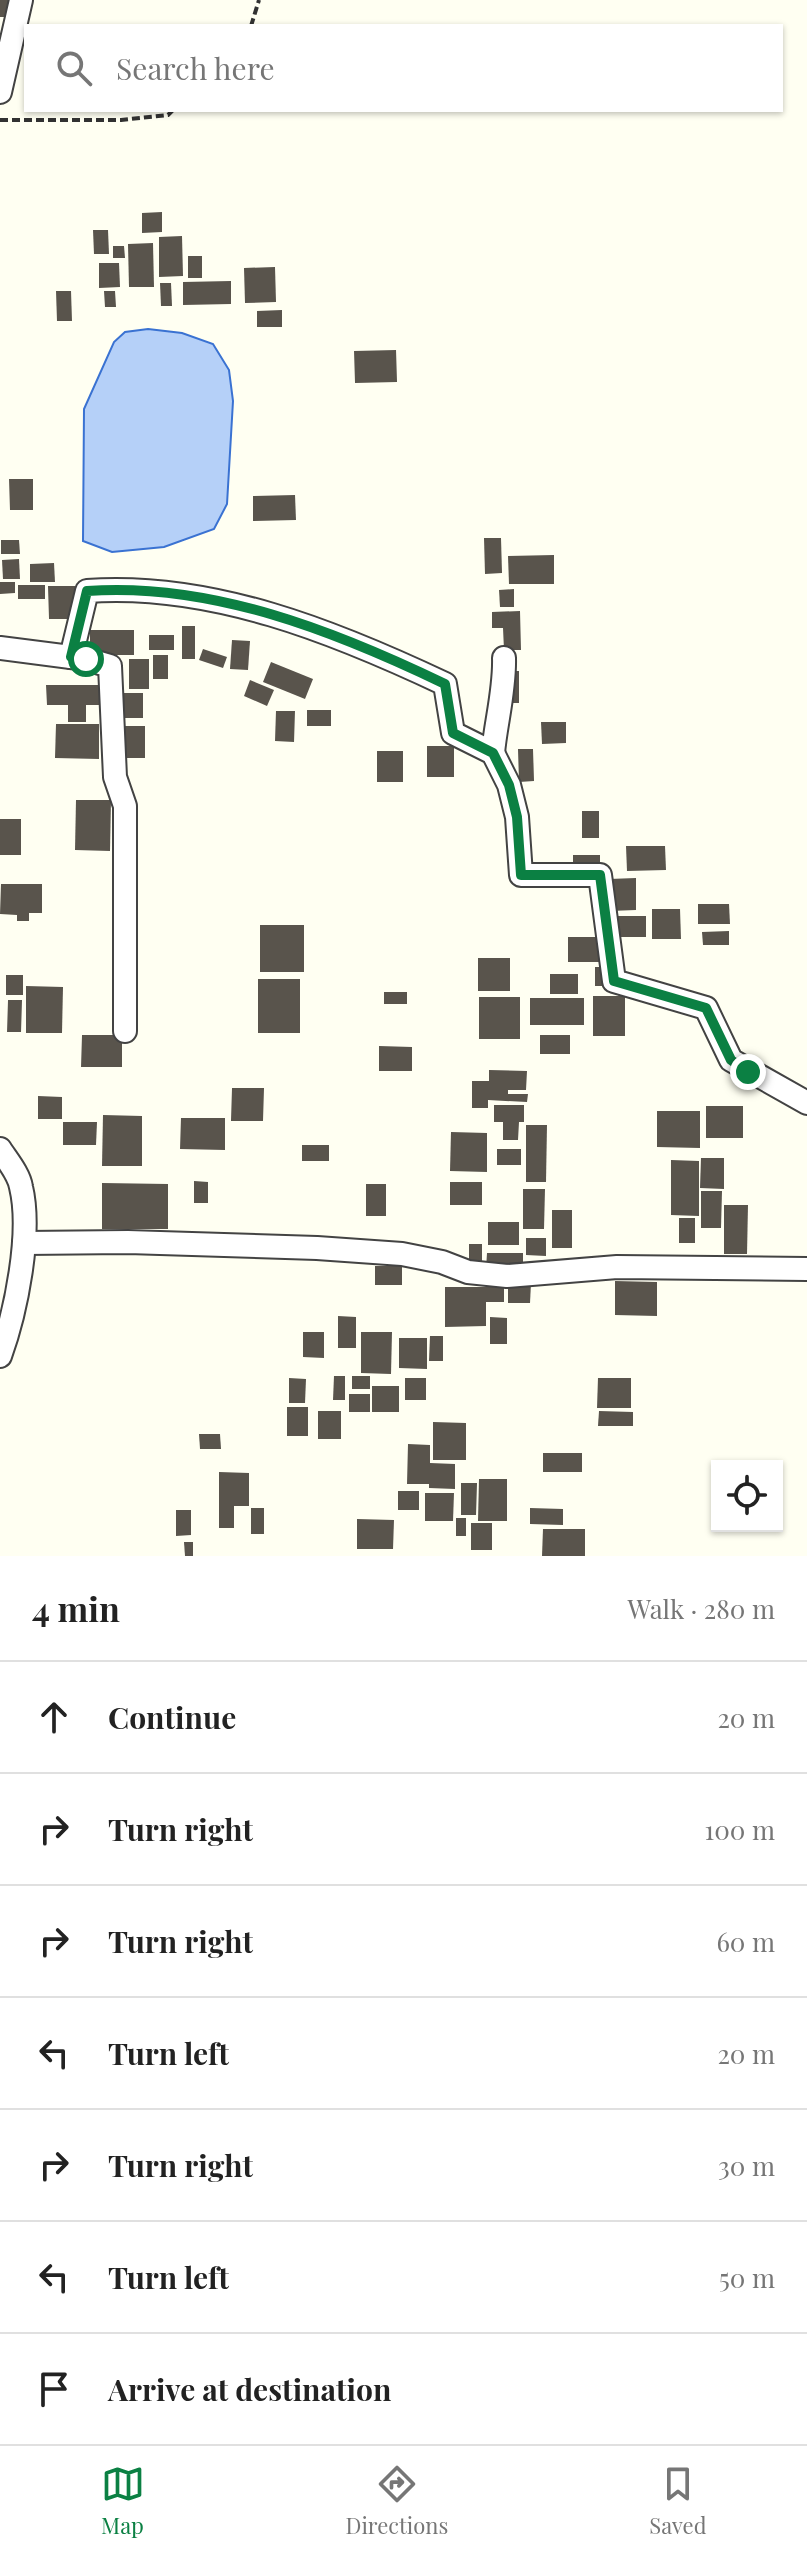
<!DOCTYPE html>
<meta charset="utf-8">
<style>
body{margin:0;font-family:"Playfair Display",serif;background:#f6f6f6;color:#222}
.controls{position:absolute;right:24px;bottom:24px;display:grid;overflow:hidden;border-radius:0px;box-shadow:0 2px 6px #0004}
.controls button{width:72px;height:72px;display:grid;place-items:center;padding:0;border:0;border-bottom:2px solid #e0e0e0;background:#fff;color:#222;font:40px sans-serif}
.stop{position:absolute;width:24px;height:24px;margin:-18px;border:6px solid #0b8043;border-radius:50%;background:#fff}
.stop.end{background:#0b8043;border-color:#fff;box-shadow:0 2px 8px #0008}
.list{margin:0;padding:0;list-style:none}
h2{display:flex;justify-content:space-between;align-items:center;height:104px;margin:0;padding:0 32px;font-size:34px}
h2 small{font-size:26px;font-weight:400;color:#767676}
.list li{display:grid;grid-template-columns:52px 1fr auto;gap:24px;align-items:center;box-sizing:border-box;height:112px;padding:0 32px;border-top:2px solid #e0e0e0}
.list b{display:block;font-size:30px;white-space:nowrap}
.list em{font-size:26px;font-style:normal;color:#767676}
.icon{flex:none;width:44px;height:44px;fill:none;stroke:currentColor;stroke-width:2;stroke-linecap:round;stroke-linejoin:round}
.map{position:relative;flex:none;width:807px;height:1556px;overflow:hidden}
.search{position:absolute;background:#fff;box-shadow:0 2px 6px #0004;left:24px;right:24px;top:24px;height:88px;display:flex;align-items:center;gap:20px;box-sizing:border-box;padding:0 28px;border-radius:0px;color:#767676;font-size:30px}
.sheet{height:888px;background:#fff}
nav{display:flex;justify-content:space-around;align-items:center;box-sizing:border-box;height:112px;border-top:2px solid #e0e0e0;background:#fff;font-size:22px;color:#767676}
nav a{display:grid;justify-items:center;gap:4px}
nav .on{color:#0b8043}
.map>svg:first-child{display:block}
.water{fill:#b5d0f8;stroke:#3a72d2;stroke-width:2}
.building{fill:#59544c}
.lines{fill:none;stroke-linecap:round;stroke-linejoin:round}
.street-casing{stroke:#434343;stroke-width:26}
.path{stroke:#323232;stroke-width:4;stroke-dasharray:8 4;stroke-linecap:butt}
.street{stroke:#fff;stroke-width:22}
.route{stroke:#0b8043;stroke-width:10}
</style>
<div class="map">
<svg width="807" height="1556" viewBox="0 0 807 1556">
<rect width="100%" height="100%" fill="#fffff2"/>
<polygon class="water" points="148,329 182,333 213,344 229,370 233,401 227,504 214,529 164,547 112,552 83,541 84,409 114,342 125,332"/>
<g class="building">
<rect x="0" y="0" width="9" height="17"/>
<polygon points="162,212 162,232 142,233 142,213"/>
<polygon points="93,230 108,230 109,254 94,254"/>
<polygon points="182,236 183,276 159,277 159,237"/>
<polygon points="153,243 154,287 129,287 128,244"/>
<polygon points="113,246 124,246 125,258 113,258"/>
<rect x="188" y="256" width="14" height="22"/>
<polygon points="99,263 119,263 120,287 99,288"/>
<polygon points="275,267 276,302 245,303 244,268"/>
<polygon points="231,281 231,304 183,305 183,282"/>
<polygon points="160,283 171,283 172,306 161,306"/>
<polygon points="56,291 71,291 72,321 57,321"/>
<polygon points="104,291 115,291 116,307 105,307"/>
<polygon points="282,310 282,327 257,327 257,311"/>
<polygon points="396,350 397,382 355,383 354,351"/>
<polygon points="9,479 33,479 33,510 10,510"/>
<polygon points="295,495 296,520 253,521 253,496"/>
<polygon points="484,538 501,538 502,573 485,574"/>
<polygon points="1,540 19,540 20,554 1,554"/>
<polygon points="554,555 554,584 509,584 508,556"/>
<polygon points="19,559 20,579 3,579 2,560"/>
<polygon points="54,563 55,582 30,582 30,564"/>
<polygon points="0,582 15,582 15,593 0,594"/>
<rect x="18" y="585" width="27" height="14"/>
<polygon points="48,586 75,586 75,619 49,619"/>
<polygon points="514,589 514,607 500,607 499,590"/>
<polygon points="520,611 521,650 504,650 503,628 492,628 492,612"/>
<rect x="182" y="626" width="13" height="33"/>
<rect x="90" y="630" width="44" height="25"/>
<rect x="149" y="635" width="25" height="15"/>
<polygon points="232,640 250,641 248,670 230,669"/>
<polygon points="203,649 227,657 223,668 199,660"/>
<rect x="153" y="655" width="15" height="24"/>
<rect x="129" y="659" width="20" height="30"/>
<polygon points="271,662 313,679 305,699 263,682"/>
<rect x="508" y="671" width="11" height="32"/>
<polygon points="250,680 274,690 267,706 244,696"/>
<polygon points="46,685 106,685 107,705 86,705 86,722 68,722 68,705 47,705"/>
<rect x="123" y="693" width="20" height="25"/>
<rect x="307" y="710" width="24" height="16"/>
<polygon points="276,711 295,711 294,742 275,741"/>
<polygon points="541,722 566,722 566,743 542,744"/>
<polygon points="56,724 99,724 99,759 55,758"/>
<rect x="118" y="726" width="27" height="32"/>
<rect x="427" y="746" width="27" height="31"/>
<polygon points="518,749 533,749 534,781 519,782"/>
<rect x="377" y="751" width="26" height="31"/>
<polygon points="76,800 111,800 110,851 75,850"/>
<rect x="582" y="811" width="17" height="27"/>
<rect x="0" y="819" width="21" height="36"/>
<polygon points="626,846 665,846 666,870 627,871"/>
<rect x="573" y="855" width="27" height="16"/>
<polygon points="636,878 636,910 610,911 609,879"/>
<polygon points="1,884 42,884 42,913 29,913 29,921 17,921 17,915 0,914"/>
<polygon points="698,904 729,904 730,924 698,924"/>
<polygon points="652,909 680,909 681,939 652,939"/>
<rect x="613" y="916" width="33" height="21"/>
<rect x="260" y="925" width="44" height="47"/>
<polygon points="729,931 729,945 703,945 702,932"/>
<rect x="568" y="937" width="34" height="25"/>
<rect x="478" y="958" width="32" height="33"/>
<rect x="595" y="967" width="14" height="19"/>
<rect x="550" y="974" width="28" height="20"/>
<rect x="6" y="975" width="17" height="20"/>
<rect x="258" y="979" width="42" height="54"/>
<polygon points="26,986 63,987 62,1033 26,1033"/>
<rect x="384" y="992" width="23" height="12"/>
<rect x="593" y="996" width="32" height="40"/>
<rect x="479" y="997" width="41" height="42"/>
<rect x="530" y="998" width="54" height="27"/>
<polygon points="8,1000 22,1000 21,1032 7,1032"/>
<polygon points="82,1035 122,1035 122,1067 81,1067"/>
<rect x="540" y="1035" width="30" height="19"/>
<polygon points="379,1046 412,1047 412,1071 379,1071"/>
<polygon points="489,1070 527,1071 526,1090 508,1090 508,1094 528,1094 527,1102 488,1100 488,1108 472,1108 472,1081 489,1081"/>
<polygon points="232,1088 264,1088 263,1121 231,1121"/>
<polygon points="38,1096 62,1097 62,1119 38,1119"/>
<polygon points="494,1105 524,1105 524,1122 519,1122 518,1140 503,1140 503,1122 494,1122"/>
<rect x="706" y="1106" width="37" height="32"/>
<polygon points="657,1111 700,1111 700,1148 657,1147"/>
<polygon points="103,1115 142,1116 142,1166 102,1166"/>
<polygon points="181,1118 225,1118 225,1150 180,1149"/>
<polygon points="63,1122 97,1122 96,1145 63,1145"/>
<polygon points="526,1125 547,1125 546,1182 526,1182"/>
<polygon points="451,1132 487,1133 487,1172 450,1171"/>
<rect x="302" y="1145" width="27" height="16"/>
<rect x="497" y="1149" width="24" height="16"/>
<polygon points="701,1158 724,1158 724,1189 700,1188"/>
<polygon points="671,1160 699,1161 699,1216 671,1215"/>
<polygon points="194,1181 208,1182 208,1203 194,1203"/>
<rect x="450" y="1182" width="32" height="23"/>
<polygon points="102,1183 168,1184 168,1229 102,1229"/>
<rect x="366" y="1184" width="20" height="32"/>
<polygon points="523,1189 545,1189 544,1229 523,1229"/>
<polygon points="701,1191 722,1191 721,1228 701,1228"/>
<polygon points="724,1205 748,1205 747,1254 724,1254"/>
<rect x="552" y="1210" width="20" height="38"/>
<rect x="679" y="1218" width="16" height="25"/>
<rect x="488" y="1222" width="31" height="23"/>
<polygon points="526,1238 546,1238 546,1256 526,1255"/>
<polygon points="469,1244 482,1244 482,1262 469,1261"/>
<polygon points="487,1253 523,1253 523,1270 486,1270"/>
<rect x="375" y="1266" width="27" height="19"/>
<polygon points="615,1281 657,1282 657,1316 615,1315"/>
<polygon points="508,1283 531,1283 530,1303 508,1303"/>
<polygon points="445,1287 504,1287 504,1302 486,1302 486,1326 445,1327"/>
<polygon points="338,1316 356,1317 356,1348 338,1348"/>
<polygon points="490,1317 507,1318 507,1344 490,1344"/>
<polygon points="303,1332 324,1332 324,1358 303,1357"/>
<polygon points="361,1332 392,1332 391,1374 361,1373"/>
<polygon points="430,1336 443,1336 443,1361 429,1361"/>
<polygon points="399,1338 427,1338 427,1369 399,1368"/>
<polygon points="334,1376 345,1376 345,1400 333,1400"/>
<rect x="352" y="1376" width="18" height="13"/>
<polygon points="289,1378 306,1379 305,1403 289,1403"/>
<rect x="405" y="1378" width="21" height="22"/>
<polygon points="598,1378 631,1378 631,1408 597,1408"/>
<rect x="372" y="1386" width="27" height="26"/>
<rect x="349" y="1394" width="21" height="18"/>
<rect x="287" y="1407" width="21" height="29"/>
<rect x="318" y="1411" width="23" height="28"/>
<polygon points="599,1411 633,1412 633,1426 598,1426"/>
<polygon points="433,1422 466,1423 466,1460 433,1460"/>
<polygon points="199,1434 220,1434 221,1449 200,1449"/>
<polygon points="408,1444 430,1445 430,1463 455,1464 455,1489 429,1488 429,1484 407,1484"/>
<rect x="543" y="1453" width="39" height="19"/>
<polygon points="219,1472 249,1473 249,1506 234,1506 234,1528 219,1528"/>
<polygon points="479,1479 507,1479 507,1521 478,1521"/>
<polygon points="461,1483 477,1483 476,1515 461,1515"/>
<rect x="398" y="1491" width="21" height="19"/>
<polygon points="425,1493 454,1493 453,1521 425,1521"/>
<rect x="251" y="1508" width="13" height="26"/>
<polygon points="530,1508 563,1509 563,1525 530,1524"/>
<polygon points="176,1510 191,1510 191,1535 176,1536"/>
<rect x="456" y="1518" width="10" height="18"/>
<polygon points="357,1519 394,1520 393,1549 357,1549"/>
<rect x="471" y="1523" width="21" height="27"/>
<polygon points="543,1529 585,1529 585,1556 542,1556"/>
<polygon points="184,1542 193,1542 193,1556 185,1556"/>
</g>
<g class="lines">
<g class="street-casing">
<g id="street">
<polyline points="0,92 21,0"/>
<polyline points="0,648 86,659 110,666 115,777 125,806 125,1031"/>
<path d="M 71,657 L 87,591 C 211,582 335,632 445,684 L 453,733 L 493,753 L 509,785 L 517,817 L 521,875 L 600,875 L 614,981 L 706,1008 L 731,1060 L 807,1103"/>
<path d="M 493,753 C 496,721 505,690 504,658"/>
<path d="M 0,1149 C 7,1160 19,1174 21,1187 C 32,1233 16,1312 0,1356"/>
<polyline points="24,1243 128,1242 317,1248 402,1254 442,1262 468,1272 507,1276 617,1267 807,1269"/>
</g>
</g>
<g class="path">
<polyline points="251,26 259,0"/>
<polyline points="0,120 121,120 168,115 173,110"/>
</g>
<use href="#street" class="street"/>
</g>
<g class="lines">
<path class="route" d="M 86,659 L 71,657 L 87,591 C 211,582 335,631 445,684 L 453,733 L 493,753 L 509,785 L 517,817 L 521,875 L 600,875 L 614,981 L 706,1008 L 731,1060 L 748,1072"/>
</g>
</svg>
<div class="controls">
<button><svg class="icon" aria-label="locate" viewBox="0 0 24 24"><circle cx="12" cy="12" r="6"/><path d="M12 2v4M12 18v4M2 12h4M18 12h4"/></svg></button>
</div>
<div class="stop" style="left:86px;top:659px"></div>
<div class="stop end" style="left:748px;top:1072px"></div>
<div class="search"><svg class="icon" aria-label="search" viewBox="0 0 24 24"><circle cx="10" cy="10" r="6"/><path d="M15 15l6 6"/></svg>Search here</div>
</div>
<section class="sheet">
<h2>4 min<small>Walk · 280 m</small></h2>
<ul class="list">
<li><svg class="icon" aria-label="ahead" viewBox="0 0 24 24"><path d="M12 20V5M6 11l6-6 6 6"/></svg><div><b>Continue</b></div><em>20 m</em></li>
<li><svg class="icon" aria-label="right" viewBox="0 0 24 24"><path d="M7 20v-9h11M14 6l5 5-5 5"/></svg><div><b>Turn right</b></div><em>100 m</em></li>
<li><svg class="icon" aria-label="right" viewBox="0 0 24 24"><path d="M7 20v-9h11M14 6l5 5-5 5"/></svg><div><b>Turn right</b></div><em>60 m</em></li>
<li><svg class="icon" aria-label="left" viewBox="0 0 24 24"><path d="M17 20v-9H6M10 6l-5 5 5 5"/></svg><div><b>Turn left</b></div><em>20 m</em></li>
<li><svg class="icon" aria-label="right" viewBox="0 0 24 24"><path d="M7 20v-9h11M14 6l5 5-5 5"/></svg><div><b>Turn right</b></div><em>30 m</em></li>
<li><svg class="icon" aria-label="left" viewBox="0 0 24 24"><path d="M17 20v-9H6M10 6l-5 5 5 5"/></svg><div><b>Turn left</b></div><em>50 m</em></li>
<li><svg class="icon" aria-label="arrive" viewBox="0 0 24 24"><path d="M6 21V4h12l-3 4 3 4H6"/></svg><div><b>Arrive at destination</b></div></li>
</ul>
</section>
<nav>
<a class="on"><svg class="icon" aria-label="map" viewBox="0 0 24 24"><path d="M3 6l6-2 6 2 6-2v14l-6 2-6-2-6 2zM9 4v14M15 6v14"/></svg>Map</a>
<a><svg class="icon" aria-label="directions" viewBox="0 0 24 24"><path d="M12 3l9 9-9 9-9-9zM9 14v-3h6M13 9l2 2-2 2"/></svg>Directions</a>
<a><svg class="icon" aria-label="saved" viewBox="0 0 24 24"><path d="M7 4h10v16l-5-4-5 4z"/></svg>Saved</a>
</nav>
